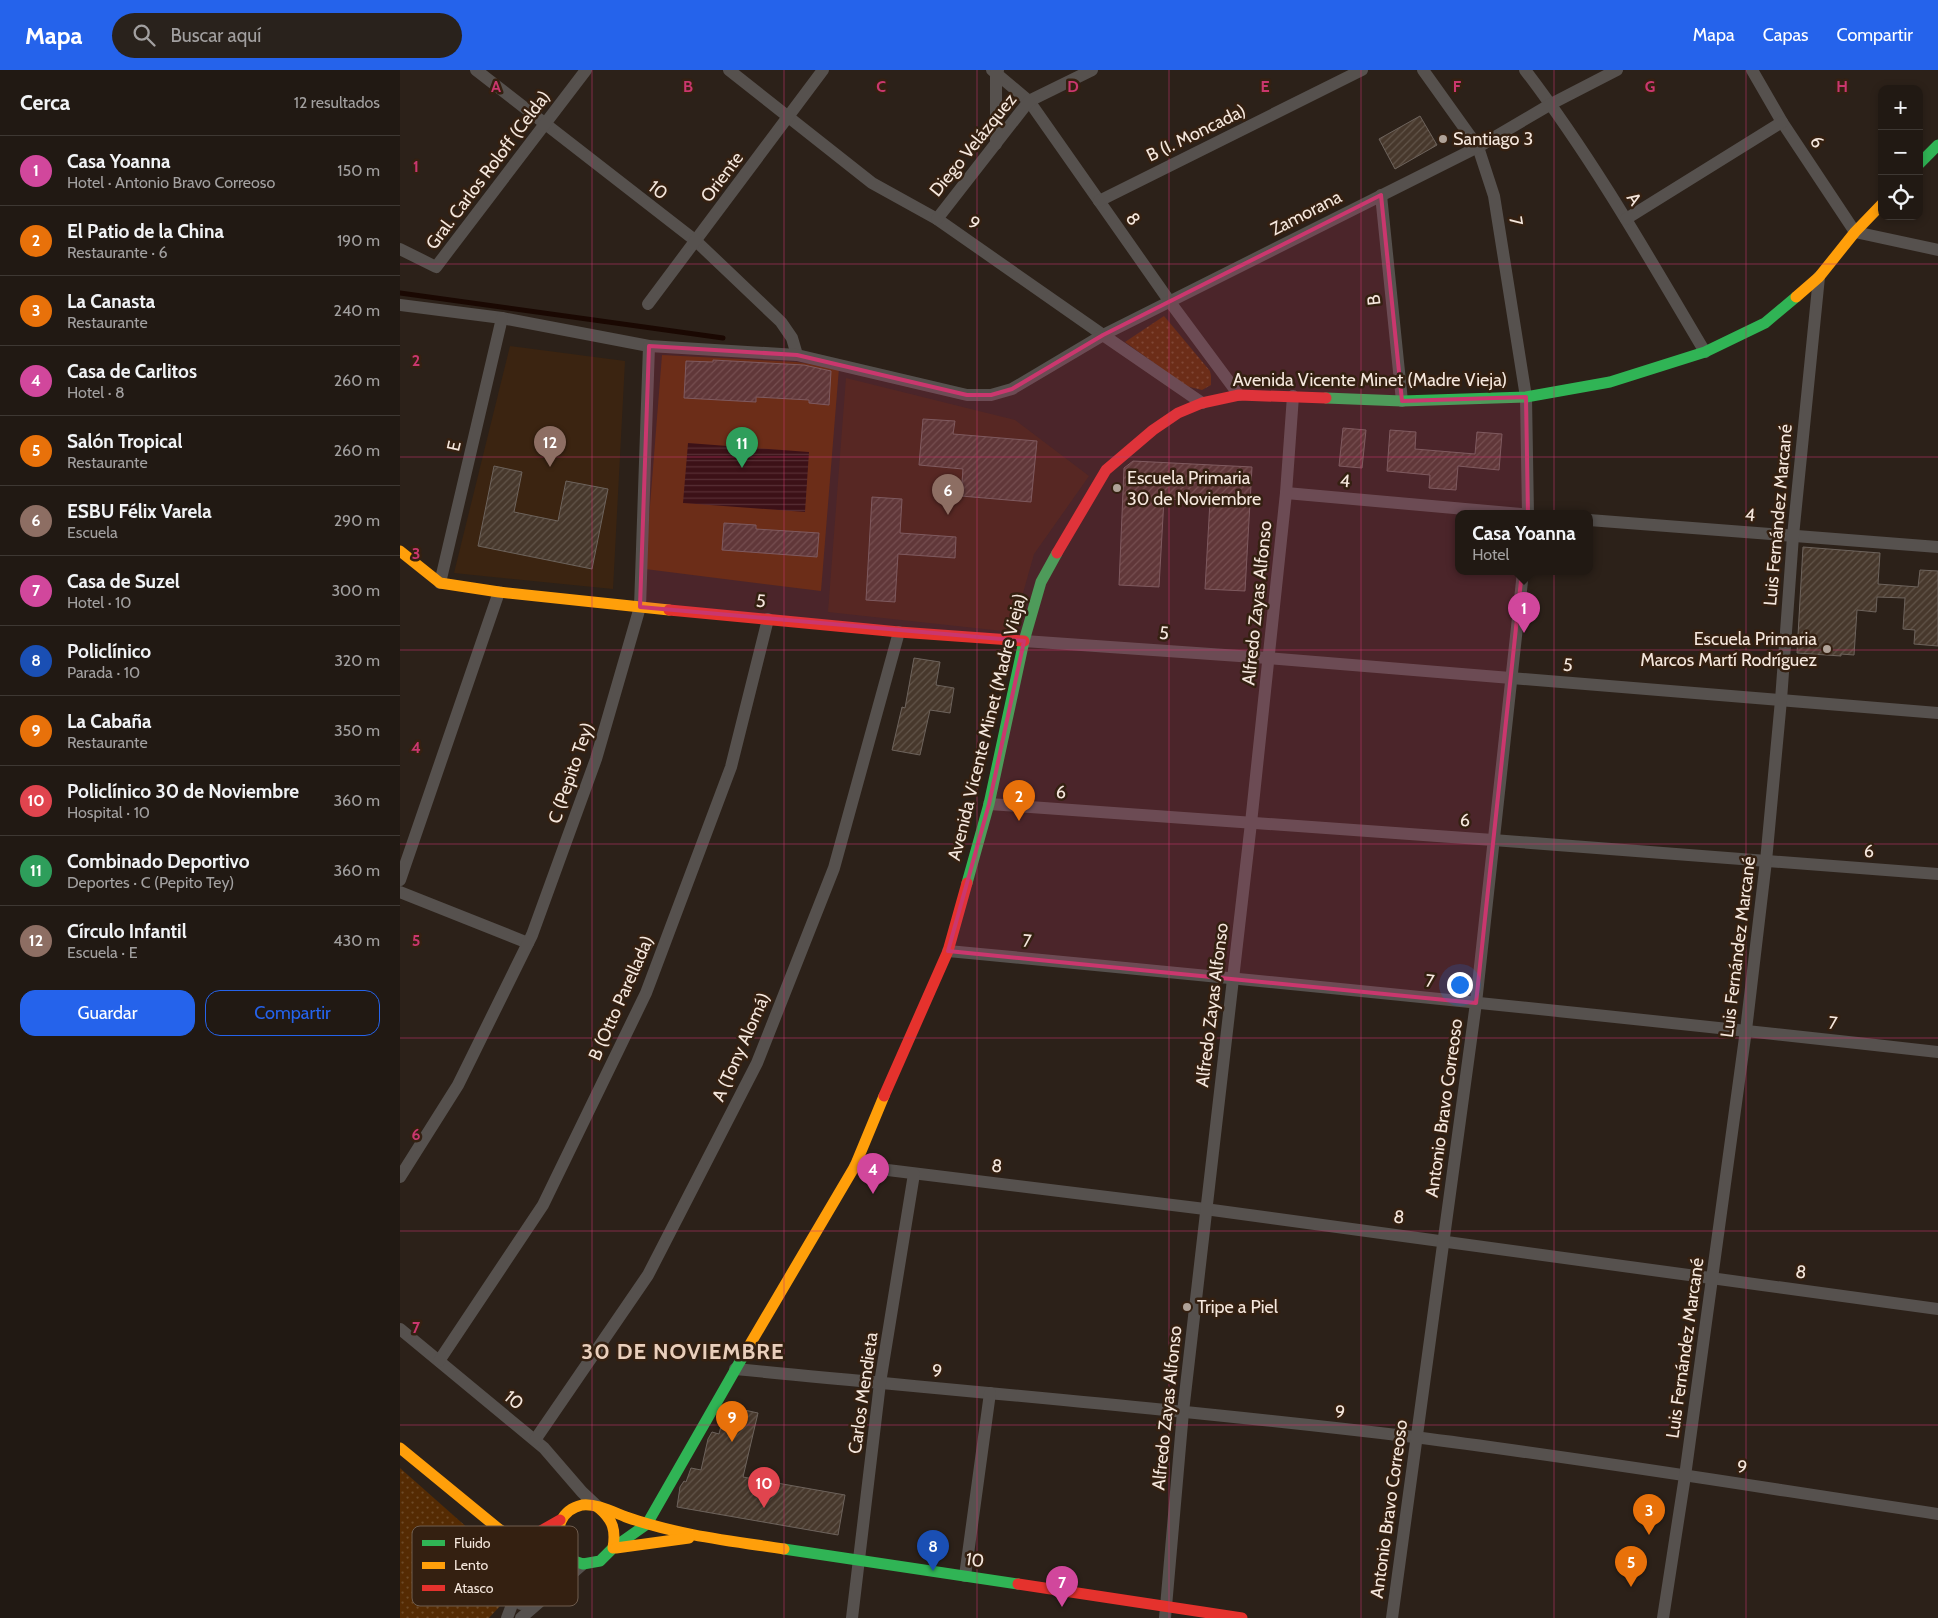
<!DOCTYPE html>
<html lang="es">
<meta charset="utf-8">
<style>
body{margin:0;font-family:Cabin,sans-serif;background:#29221c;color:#f1f3f6}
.controls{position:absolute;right:15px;top:15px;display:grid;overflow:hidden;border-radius:10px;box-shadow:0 2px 8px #0003}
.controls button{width:45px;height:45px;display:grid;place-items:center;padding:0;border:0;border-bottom:1px solid #3e3833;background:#211913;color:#f1f3f6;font:25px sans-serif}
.you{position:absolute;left:1059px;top:914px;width:18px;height:18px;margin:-12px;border:4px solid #fff;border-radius:50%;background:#1a73e8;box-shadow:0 0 0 8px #1a73e833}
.badge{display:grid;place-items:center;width:32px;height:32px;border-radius:50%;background:#2563eb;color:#fff;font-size:16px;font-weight:700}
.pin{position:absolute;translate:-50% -41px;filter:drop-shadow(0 1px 2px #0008)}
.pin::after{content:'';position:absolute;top:26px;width:18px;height:15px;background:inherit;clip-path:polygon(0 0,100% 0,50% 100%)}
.popup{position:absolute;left:1055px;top:440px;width:138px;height:65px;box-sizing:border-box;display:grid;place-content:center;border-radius:10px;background:#211913;filter:drop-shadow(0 1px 4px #0005);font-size:16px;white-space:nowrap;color:#a2a0a0}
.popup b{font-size:19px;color:#f1f3f6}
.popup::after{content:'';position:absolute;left:50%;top:100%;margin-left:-10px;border:10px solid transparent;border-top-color:#211913}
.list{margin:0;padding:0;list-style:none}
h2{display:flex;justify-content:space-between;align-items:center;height:65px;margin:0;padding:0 20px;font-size:21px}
h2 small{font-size:16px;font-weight:400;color:#a2a0a0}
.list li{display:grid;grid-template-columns:32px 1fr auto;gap:15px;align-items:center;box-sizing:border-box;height:70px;padding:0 20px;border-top:1px solid #3e3833}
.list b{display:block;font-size:19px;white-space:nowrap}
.list p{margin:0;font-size:16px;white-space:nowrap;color:#a2a0a0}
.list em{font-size:16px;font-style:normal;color:#a2a0a0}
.actions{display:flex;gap:10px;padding:15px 20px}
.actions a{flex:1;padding:11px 0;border:1px solid #2563eb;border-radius:15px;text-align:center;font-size:18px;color:#2563eb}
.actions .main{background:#2563eb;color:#fff}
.icon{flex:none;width:28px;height:28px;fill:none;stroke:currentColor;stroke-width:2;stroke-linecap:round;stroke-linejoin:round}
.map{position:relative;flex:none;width:1538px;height:1548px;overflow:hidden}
header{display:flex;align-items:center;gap:30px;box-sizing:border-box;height:70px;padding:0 25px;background:#2563eb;color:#fff}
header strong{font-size:24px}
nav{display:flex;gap:28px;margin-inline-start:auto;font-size:18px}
.search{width:350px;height:45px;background:#29221c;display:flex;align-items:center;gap:12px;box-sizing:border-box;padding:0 18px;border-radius:28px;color:#a2a0a0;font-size:19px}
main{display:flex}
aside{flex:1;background:#211913}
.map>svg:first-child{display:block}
.built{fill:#3b2411}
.green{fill:url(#green-dots)}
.pitch{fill:#552b03}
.water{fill:url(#water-rules)}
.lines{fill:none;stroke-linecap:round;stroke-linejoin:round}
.stream{stroke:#1a0802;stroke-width:5}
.building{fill:url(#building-hatch);stroke:#6d635c}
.street{stroke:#56514e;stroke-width:12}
.fast{stroke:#30b455;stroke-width:11}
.slow{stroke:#ff9f0a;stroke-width:11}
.jam{stroke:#e5322d;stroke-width:11}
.marked{fill:#ca376e;fill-opacity:0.2;stroke:#ca376e;stroke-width:4;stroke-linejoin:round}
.grid{fill:none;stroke:#ca376e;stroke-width:1;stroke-opacity:0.55}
.poi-dot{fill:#afa298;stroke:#342011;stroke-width:2}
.labels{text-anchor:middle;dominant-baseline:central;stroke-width:5;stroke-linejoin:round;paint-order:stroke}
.street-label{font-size:18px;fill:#f5e7dd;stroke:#342011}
.poi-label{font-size:18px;fill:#f5e7dd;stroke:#342011;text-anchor:start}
.district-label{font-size:22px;font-weight:bold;letter-spacing:1px;fill:#e9cfbc;stroke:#342011}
.key{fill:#342011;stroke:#6e5c4e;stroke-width:1}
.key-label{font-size:14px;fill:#f5e7dd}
.grid-label{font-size:16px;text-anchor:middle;font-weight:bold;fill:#ca376e;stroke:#342011;stroke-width:5;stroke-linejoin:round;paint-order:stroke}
</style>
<header>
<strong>Mapa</strong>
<div class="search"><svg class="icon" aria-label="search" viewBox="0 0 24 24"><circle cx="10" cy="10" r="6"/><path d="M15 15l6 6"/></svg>Buscar aquí</div>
<nav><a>Mapa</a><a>Capas</a><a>Compartir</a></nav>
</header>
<main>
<aside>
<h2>Cerca<small>12 resultados</small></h2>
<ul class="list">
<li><span class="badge" style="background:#d1479c">1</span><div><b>Casa Yoanna</b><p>Hotel · Antonio Bravo Correoso</p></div><em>150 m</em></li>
<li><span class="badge" style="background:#e8710a">2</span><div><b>El Patio de la China</b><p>Restaurante · 6</p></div><em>190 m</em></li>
<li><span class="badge" style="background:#e8710a">3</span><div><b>La Canasta</b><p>Restaurante</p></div><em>240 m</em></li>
<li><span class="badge" style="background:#d1479c">4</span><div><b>Casa de Carlitos</b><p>Hotel · 8</p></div><em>260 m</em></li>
<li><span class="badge" style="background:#e8710a">5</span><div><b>Salón Tropical</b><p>Restaurante</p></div><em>260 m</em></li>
<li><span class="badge" style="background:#8d6e63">6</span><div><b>ESBU Félix Varela</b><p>Escuela</p></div><em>290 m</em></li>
<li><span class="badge" style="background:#d1479c">7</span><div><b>Casa de Suzel</b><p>Hotel · 10</p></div><em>300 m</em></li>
<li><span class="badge" style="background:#1a4fb4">8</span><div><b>Policlínico</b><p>Parada · 10</p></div><em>320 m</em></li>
<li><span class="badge" style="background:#e8710a">9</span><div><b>La Cabaña</b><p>Restaurante</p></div><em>350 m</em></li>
<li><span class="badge" style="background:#e0444e">10</span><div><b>Policlínico 30 de Noviembre</b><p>Hospital · 10</p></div><em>360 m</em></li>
<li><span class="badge" style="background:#2e9e5b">11</span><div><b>Combinado Deportivo</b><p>Deportes · C (Pepito Tey)</p></div><em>360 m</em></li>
<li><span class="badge" style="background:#8d6e63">12</span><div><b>Círculo Infantil</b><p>Escuela · E</p></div><em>430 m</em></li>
</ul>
<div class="actions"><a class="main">Guardar</a><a>Compartir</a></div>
</aside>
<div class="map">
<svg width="1538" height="1548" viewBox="0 0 1538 1548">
<defs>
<pattern id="green-dots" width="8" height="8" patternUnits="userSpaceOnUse" patternTransform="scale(1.25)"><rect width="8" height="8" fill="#552b03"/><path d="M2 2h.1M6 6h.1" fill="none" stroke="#6e4a27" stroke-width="1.8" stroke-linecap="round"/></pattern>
<pattern id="water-rules" width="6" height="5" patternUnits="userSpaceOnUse" patternTransform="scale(1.25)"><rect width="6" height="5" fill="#1a0802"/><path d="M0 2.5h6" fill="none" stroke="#3c2c26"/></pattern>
<pattern id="building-hatch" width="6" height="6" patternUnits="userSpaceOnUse" patternTransform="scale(1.25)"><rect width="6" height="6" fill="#47382c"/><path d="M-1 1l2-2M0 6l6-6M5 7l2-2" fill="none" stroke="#62554a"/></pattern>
</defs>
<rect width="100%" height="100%" fill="#2c2119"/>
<g class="built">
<polygon points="110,276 225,291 213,519 54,503"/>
<polygon points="446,308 615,350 689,406 634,484 612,562 428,542"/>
</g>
<g class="green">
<polygon points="764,246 810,301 811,306 811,315 802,320 786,316 725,272"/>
<polygon points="0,1398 88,1476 105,1508 100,1536 89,1548 0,1548"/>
</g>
<polygon class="pitch" points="262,285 396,292 439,298 421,521 245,499"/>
<polygon class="water" points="288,373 409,382 405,442 283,433"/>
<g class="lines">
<polyline class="stream" points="0,223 323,268"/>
</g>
<g class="building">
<polygon points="1020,46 1037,75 995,99 979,69"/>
<polygon points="313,290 404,295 431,301 429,335 409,333 409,330 356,327 356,332 284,328 286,291 313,292"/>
<polygon points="523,349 555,351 553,364 637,371 631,432 561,426 563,399 519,395"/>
<polygon points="943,358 966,360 962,398 939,396"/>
<polygon points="990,360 1016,362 1015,379 1075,384 1077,362 1102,364 1099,400 1058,396 1056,420 1029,418 1030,405 987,401"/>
<polygon points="733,391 852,397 845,521 805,519 810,431 764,429 759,517 719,515 724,398"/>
<polygon points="94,396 122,402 114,442 158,451 166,411 208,419 192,499 78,476"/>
<polygon points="472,427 502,429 500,463 556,467 555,488 498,484 495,532 466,530"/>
<polygon points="324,453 356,455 356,459 419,463 417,487 322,480"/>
<polygon points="1403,477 1480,483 1478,514 1518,517 1520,500 1538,501 1538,576 1514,574 1515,560 1503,559 1505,528 1477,527 1476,542 1457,540 1454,585 1441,584 1441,586 1397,583"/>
<polygon points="514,588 540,592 536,615 554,618 550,643 530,640 520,685 492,680 502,637 505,638"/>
<polygon points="326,1336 358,1343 343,1407 445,1425 438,1465 277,1437 280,1417 284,1411 286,1412 291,1398 301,1400 308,1369 312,1362 319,1364"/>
</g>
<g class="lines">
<g class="street">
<polyline points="76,0 296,171 381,252 392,268 397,285"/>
<polyline points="329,0 472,113 537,149 703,265 802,333"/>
<polyline points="592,0 629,31 770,232 839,325"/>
<polyline points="1023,0 1078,77 1094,126 1126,327 1128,444"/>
<path d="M 1125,0 C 1193,89 1248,186 1305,282"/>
<polyline points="1352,0 1382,52 1455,162 1538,180"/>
<polyline points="596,74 596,3 598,0"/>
<polyline points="981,125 1002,331"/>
<polyline points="699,131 962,0"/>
<polyline points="537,149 629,31 692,0"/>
<polyline points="1226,149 1382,52"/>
<polyline points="0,179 36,197 186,0"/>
<polyline points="248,234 423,0"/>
<polyline points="0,235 102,248 249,276 397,285 567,325 591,325 612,319 703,265 1078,77 1151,34 1217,0"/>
<polyline points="886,423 1121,444"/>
<polyline points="1189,450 1538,477"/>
<polyline points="40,513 102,248"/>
<polyline points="624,571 868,588 1538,643"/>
<polyline points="589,734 1093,770 1538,804"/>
<polyline points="0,810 99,522"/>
<polyline points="0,822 128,873"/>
<path d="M 548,881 C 878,912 1208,945 1538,982"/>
<polyline points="455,1096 805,1139 1538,1239"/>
<polyline points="0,1107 58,1015 132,865 196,689 240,537 249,276"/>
<polyline points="0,1259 144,1378 182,1422 198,1437"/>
<polyline points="39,1291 143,1135 246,923 331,697 368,549"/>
<path d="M 335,1299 C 562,1321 788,1340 1014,1367 C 1189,1389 1364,1418 1538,1444"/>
<polyline points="135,1370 248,1205 357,993 434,798 499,562"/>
<polyline points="100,1460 120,1495 119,1516 107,1548"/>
<polyline points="565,1506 590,1323"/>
<polyline points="121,1534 144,1480"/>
<polyline points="121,1548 183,1494"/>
<polyline points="452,1548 480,1313 514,1104"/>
<polyline points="765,1548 783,1342 851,753 886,423 893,326"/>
<polyline points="992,1548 1076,933 1123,502"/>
<polyline points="1263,1548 1285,1406 1346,960 1366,791 1381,630 1393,466 1419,207"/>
</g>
<g class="fast">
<polyline points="1519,94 1538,75"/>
<polyline points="926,328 1002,331 1126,327 1210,312 1305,282 1365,253 1396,227"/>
<polyline points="567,813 589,734 624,571 641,512 657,483"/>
<polyline points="160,1477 161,1481 171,1490 183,1494 200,1491 213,1478 247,1454 346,1281"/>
<polyline points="384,1479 618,1514"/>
</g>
<g class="slow">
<polyline points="1396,227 1419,207 1455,162 1482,134"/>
<polyline points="0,481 40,513 99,522 269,540"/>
<polyline points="346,1281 455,1096 484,1026"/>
<polyline points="0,1378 100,1460 144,1480 161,1481"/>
<path d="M 199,1438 C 213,1450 216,1460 213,1478"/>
<path d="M 160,1477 C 155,1458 161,1440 182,1435 C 195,1433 213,1442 226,1447 C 277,1465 331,1471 384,1479"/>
<polyline points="216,1478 289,1468"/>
</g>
<g class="jam">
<polyline points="657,483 706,400 753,360 778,343 802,333 839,325 926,328"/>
<polyline points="269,540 499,562 624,571"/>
<polyline points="484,1026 548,881 567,813"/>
<polyline points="117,1469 132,1466 160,1450"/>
<polyline points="618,1514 842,1548"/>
</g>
</g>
<path class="marked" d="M 981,125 L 1002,331 L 1126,327 L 1128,445 L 1076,933 L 548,881 L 589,734 L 624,571 L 240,537 L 249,276 L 397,285 L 567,325 L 591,325 L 612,319 L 703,265 Z"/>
<path class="grid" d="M 192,0 L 192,1548M 384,0 L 384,1548M 577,0 L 577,1548M 769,0 L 769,1548M 961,0 L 961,1548M 1154,0 L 1154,1548M 1346,0 L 1346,1548M 0,194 L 1538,194M 0,387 L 1538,387M 0,580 L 1538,580M 0,774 L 1538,774M 0,968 L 1538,968M 0,1161 L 1538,1161M 0,1355 L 1538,1355"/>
<g class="poi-dot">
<circle cx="1043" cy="69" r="5"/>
<circle cx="717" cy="418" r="5"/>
<circle cx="1427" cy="579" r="5"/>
<circle cx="787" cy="1237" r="5"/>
</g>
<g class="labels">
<g class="street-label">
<text transform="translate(796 63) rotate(-26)">B (I. Moncada)</text>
<text transform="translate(1417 72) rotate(56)">6</text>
<text transform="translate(573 75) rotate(-51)">Diego Velázquez</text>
<text transform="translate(88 100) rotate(-53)">Gral. Carlos Roloff (Celda)</text>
<text transform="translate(322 107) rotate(-53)">Oriente</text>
<text transform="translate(258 120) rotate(38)">10</text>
<text transform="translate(1234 129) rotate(57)">A</text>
<text transform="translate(906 143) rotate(-27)">Zamorana</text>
<text transform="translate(733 149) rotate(55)">8</text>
<text transform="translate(1116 151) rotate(81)">7</text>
<text transform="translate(574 153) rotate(35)">9</text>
<text transform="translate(974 230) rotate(-96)">B</text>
<text x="970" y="310">Avenida Vicente Minet (Madre Vieja)</text>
<text transform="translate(54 376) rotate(-77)">E</text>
<text transform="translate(945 411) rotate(5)">4</text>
<text transform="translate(1350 445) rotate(5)">4</text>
<text transform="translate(1378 445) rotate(-85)">Luis Fernández Marcané</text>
<text transform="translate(361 531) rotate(5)">5</text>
<text transform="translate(857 533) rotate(-84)">Alfredo Zayas Alfonso</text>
<text transform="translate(764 563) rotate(4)">5</text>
<text transform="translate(1168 595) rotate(5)">5</text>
<text transform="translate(587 657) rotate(-76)">Avenida Vicente Minet (Madre Vieja)</text>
<text transform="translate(171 703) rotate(-71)">C (Pepito Tey)</text>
<text transform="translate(661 722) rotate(4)">6</text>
<text transform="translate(1065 750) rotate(4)">6</text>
<text transform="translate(1469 781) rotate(4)">6</text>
<text transform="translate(627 871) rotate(5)">7</text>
<text transform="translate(1338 877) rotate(-83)">Luis Fernández Marcané</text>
<text transform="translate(1030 911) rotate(6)">7</text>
<text transform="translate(221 928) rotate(-66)">B (Otto Parellada)</text>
<text transform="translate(812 935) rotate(-83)">Alfredo Zayas Alfonso</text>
<text transform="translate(1433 953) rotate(6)">7</text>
<text transform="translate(341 977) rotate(-66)">A (Tony Alomá)</text>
<text transform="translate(1044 1038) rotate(-82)">Antonio Bravo Correoso</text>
<text transform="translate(597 1096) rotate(7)">8</text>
<text transform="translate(999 1147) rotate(8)">8</text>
<text transform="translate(1401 1202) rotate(8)">8</text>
<text transform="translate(1285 1278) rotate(-82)">Luis Fernández Marcané</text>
<text transform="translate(537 1301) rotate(5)">9</text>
<text transform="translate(463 1323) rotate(-82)">Carlos Mendieta</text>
<text transform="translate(114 1330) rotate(40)">10</text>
<text transform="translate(767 1338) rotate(-84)">Alfredo Zayas Alfonso</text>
<text transform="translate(940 1342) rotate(6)">9</text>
<text transform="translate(1342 1397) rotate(9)">9</text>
<text transform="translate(989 1439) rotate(-82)">Antonio Bravo Correoso</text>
<text transform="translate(575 1490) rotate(8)">10</text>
</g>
<g class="poi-label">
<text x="1053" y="69">Santiago 3</text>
<text x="727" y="408">Escuela Primaria<tspan x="727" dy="21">30 de Noviembre</tspan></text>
<text x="1417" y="569" text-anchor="end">Escuela Primaria<tspan x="1417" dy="21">Marcos Martí Rodríguez</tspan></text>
<text x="797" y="1237">Tripe a Piel</text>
</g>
<g class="district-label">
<text x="283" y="1281">30 DE NOVIEMBRE</text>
</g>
</g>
<rect x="12" y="1456" width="166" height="80" rx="8" class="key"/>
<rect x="22" y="1470" width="23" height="6" fill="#30b455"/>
<rect x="22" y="1492" width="23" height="7" fill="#ff9f0a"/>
<rect x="22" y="1515" width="23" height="6" fill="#e5322d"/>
<g class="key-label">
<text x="54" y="1478">Fluido</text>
<text x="54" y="1500">Lento</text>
<text x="54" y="1523">Atasco</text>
</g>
<g class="grid-label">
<text x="96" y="22">A</text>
<text x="288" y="22">B</text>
<text x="481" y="22">C</text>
<text x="673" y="22">D</text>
<text x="865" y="22">E</text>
<text x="1057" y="22">F</text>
<text x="1250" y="22">G</text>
<text x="1442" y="22">H</text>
<text x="16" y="102">1</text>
<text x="16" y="296">2</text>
<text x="16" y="489">3</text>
<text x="16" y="683">4</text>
<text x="16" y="876">5</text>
<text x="16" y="1070">6</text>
<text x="16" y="1263">7</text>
</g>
</svg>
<div class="controls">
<button>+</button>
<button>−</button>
<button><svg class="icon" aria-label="locate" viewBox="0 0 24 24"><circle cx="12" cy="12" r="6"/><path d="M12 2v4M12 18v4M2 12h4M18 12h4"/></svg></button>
</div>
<div class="you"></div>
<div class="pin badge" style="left:1124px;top:563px;background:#d1479c">1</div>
<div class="popup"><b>Casa Yoanna</b>Hotel</div>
<div class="pin badge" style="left:619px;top:751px;background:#e8710a">2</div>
<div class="pin badge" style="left:1249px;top:1465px;background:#e8710a">3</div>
<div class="pin badge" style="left:473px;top:1124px;background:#d1479c">4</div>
<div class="pin badge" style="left:1231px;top:1517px;background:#e8710a">5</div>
<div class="pin badge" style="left:548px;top:445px;background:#8d6e63">6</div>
<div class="pin badge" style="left:662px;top:1537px;background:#d1479c">7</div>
<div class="pin badge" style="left:533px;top:1501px;background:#1a4fb4">8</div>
<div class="pin badge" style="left:332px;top:1372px;background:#e8710a">9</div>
<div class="pin badge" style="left:364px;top:1438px;background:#e0444e">10</div>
<div class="pin badge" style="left:342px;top:398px;background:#2e9e5b">11</div>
<div class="pin badge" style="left:150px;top:397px;background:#8d6e63">12</div>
</div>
</main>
